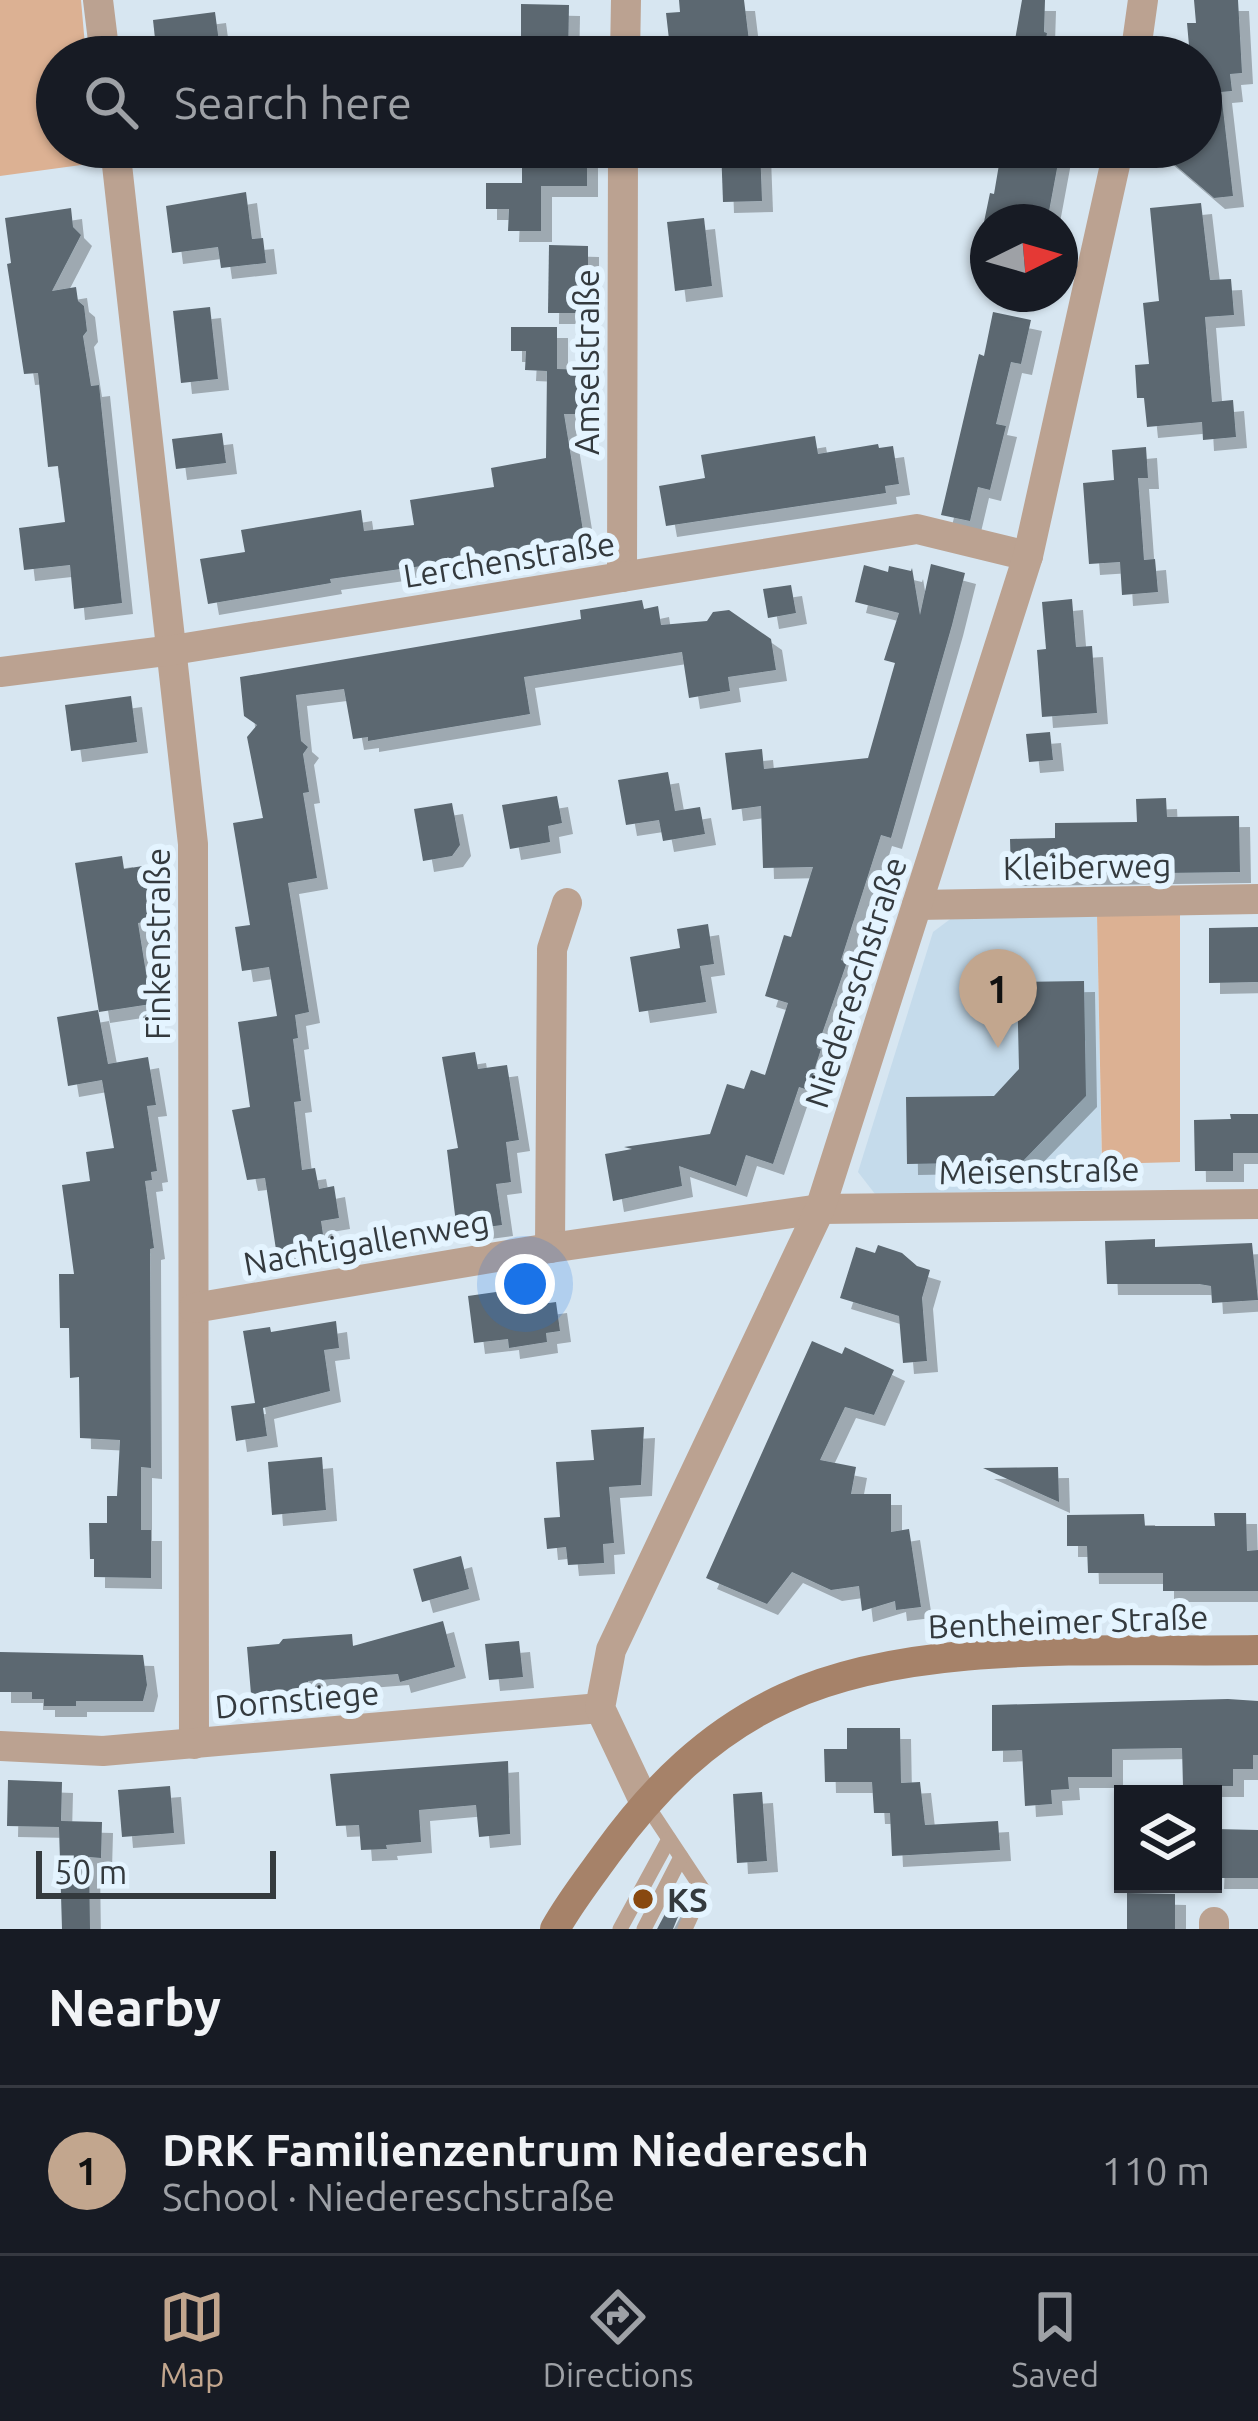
<!DOCTYPE html>
<meta charset="utf-8">
<style>
body{margin:0;font-family:Ubuntu,sans-serif;background:#20242c;color:#f1f3f6}
.controls{position:absolute;right:36px;bottom:36px;display:grid;overflow:hidden;border-radius:0px;box-shadow:0 3px 9px #0004}
.controls button{width:108px;height:108px;display:grid;place-items:center;padding:0;border:0;border-bottom:3px solid #363941;background:#171b24;color:#f1f3f6;font:60px sans-serif}
.compass{position:absolute;left:970px;top:204px;width:108px;height:108px;border-radius:50%;background:#171b24;box-shadow:0 3px 9px #0004;rotate:85deg}
.scale{position:absolute;left:36px;bottom:30px;width:240px;box-sizing:border-box;padding-left:12px;border:6px solid #343a3e;border-top:0;font-size:33px;line-height:42px;white-space:nowrap;color:#343a3e;-webkit-text-stroke:9px #e4f4ff;paint-order:stroke}
.you{position:absolute;left:525px;top:1284px;width:42px;height:42px;margin:-30px;border:9px solid #fff;border-radius:50%;background:#1a73e8;box-shadow:0 0 0 18px #1a73e833}
.badge{display:grid;place-items:center;width:78px;height:78px;border-radius:50%;background:#c2a68e;color:#111;font-size:39px;font-weight:700}
.pin{position:absolute;translate:-50% -99px;filter:drop-shadow(0 3px 6px #0008)}
.pin::after{content:'';position:absolute;top:63px;width:42px;height:36px;background:inherit;clip-path:polygon(0 0,100% 0,50% 100%)}
.list{margin:0;padding:0;list-style:none}
h2{display:flex;justify-content:space-between;align-items:center;height:156px;margin:0;padding:0 48px;font-size:51px}
h2 small{font-size:39px;font-weight:400;color:#9ea1a6}
.list li{display:grid;grid-template-columns:78px 1fr auto;gap:36px;align-items:center;box-sizing:border-box;height:168px;padding:0 48px;border-top:3px solid #363941}
.list b{display:block;font-size:45px;white-space:nowrap}
.list p{margin:0;font-size:39px;white-space:nowrap;color:#9ea1a6}
.list em{font-size:39px;font-style:normal;color:#9ea1a6}
.icon{flex:none;width:66px;height:66px;fill:none;stroke:currentColor;stroke-width:2;stroke-linecap:round;stroke-linejoin:round}
.map{position:relative;flex:none;width:1258px;height:1929px;overflow:hidden}
.search{position:absolute;background:#171b24;box-shadow:0 3px 9px #0004;left:36px;right:36px;top:36px;height:132px;display:flex;align-items:center;gap:30px;box-sizing:border-box;padding:0 42px;border-radius:66px;color:#9ea1a6;font-size:45px}
.sheet{height:324px;background:#171b24}
nav{display:flex;justify-content:space-around;align-items:center;box-sizing:border-box;height:168px;border-top:3px solid #363941;background:#171b24;font-size:33px;color:#9ea1a6}
nav a{display:grid;justify-items:center;gap:6px}
nav .on{color:#c2a68e}
.map>svg:first-child{display:block}
.built{fill:#c5dbeb}
.green{fill:#dcb193}
.building{fill:#5b6871;filter:url(#shadow)}
.lines{fill:none;stroke-linecap:round;stroke-linejoin:round}
.service{stroke:#bba291;stroke-width:15}
.minor{stroke:#bba291;stroke-width:30}
.secondary{stroke:#a68269;stroke-width:30}
.poi-dot{fill:#884910;stroke:#e4f4ff;stroke-width:4.5}
.labels{text-anchor:middle;dominant-baseline:central;stroke-width:12;stroke-linejoin:round;paint-order:stroke}
.street-label{font-size:33px;fill:#343a3e;stroke:#e4f4ff}
.poi-label{font-size:33px;font-weight:bold;fill:#343a3e;stroke:#e4f4ff;text-anchor:start}
</style>
<div class="map">
<svg width="1258" height="1929" viewBox="0 0 1258 1929">
<defs>
<filter id="shadow"><feDropShadow dx="11" dy="11" stdDeviation="0" flood-color="#0004"/></filter>
</defs>
<rect width="100%" height="100%" fill="#d7e6f1"/>
<polygon class="built" points="1097,915 1102,1190 875,1194 858,1172 933,932 953,917"/>
<g class="green">
<polygon points="0,0 81,0 86,57 57,57 57,147 94,147 96,163 0,176"/>
<polygon points="1180,913 1180,1162 1102,1164 1097,915"/>
</g>
<g class="building">
<polygon points="679,0 744,0 749,41 710,46 711,53 694,57 671,57 666,13 680,12"/>
<polygon points="1022,0 1045,0 1044,32 1047,33 1043,57 1012,57"/>
<polygon points="1194,0 1238,0 1242,73 1230,74 1232,91 1221,92 1233,196 1214,198 1154,147 1201,147 1201,57 1190,57 1187,23 1196,23"/>
<polygon points="521,4 569,5 568,57 521,57"/>
<polygon points="215,12 221,57 157,57 153,20"/>
<polygon points="522,147 587,147 587,186 541,186 541,231 508,231 509,209 486,209 486,183 522,183"/>
<polygon points="721,147 760,147 762,201 723,202"/>
<polygon points="1002,147 1061,147 1047,222 984,222 990,193 994,194"/>
<polygon points="246,192 252,239 263,238 266,263 221,268 218,247 172,253 166,206"/>
<polygon points="1201,203 1210,280 1231,279 1234,315 1205,317 1212,402 1233,400 1236,437 1203,440 1202,422 1147,427 1144,398 1137,398 1135,365 1149,364 1143,303 1159,301 1150,208"/>
<polygon points="71,208 73,227 81,235 52,291 76,287 78,301 84,306 87,331 83,336 91,386 99,385 122,603 74,609 70,565 24,570 19,528 65,522 58,466 48,467 38,373 24,374 7,264 11,263 5,218"/>
<polygon points="704,218 712,286 675,291 667,222"/>
<polygon points="549,245 588,246 588,313 548,313"/>
<polygon points="210,307 218,379 181,383 173,311"/>
<polygon points="993,312 1031,320 1021,364 1011,362 996,424 1006,426 990,490 978,487 970,521 941,515 979,354 984,356"/>
<polygon points="511,327 557,327 557,369 590,370 589,414 564,414 585,543 330,579 331,583 208,604 200,559 245,552 241,530 361,510 364,531 414,525 410,500 494,487 491,468 546,458 547,371 525,370 526,351 511,351"/>
<polygon points="222,433 226,463 176,469 172,439"/>
<polygon points="815,436 818,454 878,444 879,448 893,446 899,484 885,486 886,493 666,526 659,486 705,478 701,455"/>
<polygon points="1146,447 1148,478 1138,478 1144,560 1155,559 1158,592 1122,595 1120,562 1089,564 1083,483 1114,480 1112,450"/>
<polygon points="931,564 965,573 952,625 891,838 881,835 841,960 847,962 817,1048 821,1049 808,1090 799,1087 773,1164 746,1155 736,1186 679,1166 682,1186 613,1201 605,1154 632,1149 624,1147 710,1134 727,1084 744,1089 751,1070 765,1075 788,1003 765,996 784,935 791,937 813,867 763,868 761,806 732,810 725,753 762,749 764,769 868,758 895,663 884,660 899,613 855,602 864,565 888,572 889,566 911,571 912,568 920,615"/>
<polygon points="791,585 796,613 768,618 763,589"/>
<polygon points="1072,599 1076,647 1092,646 1097,713 1042,717 1037,650 1046,649 1042,602"/>
<polygon points="642,600 644,609 658,606 661,625 707,621 713,612 729,610 771,639 776,670 728,677 730,691 689,698 682,652 524,677 530,714 368,741 368,737 353,739 344,689 296,695 301,741 308,747 303,754 309,792 303,793 317,878 288,883 309,1012 295,1015 298,1038 293,1039 301,1101 294,1102 302,1170 315,1168 319,1189 334,1186 339,1218 321,1221 325,1248 277,1256 265,1178 247,1180 232,1110 250,1107 238,1022 277,1016 269,967 242,971 235,927 250,925 233,823 263,818 247,737 257,725 244,716 240,677 581,619 580,610"/>
<polygon points="131,696 137,742 71,751 65,705"/>
<polygon points="1050,732 1053,760 1029,762 1026,734"/>
<polygon points="668,772 675,811 700,807 705,834 663,841 659,820 626,825 618,780"/>
<polygon points="557,796 562,823 548,826 550,842 510,849 502,805"/>
<polygon points="1166,798 1167,817 1239,816 1240,872 1011,875 1010,839 1055,838 1055,823 1137,822 1136,799"/>
<polygon points="452,803 460,845 452,856 423,861 414,809"/>
<polygon points="122,856 124,869 149,865 157,920 138,923 151,1004 99,1012 75,863"/>
<polygon points="708,924 714,964 700,966 706,1002 639,1012 630,957 680,948 677,929"/>
<polygon points="1258,927 1258,982 1209,983 1209,928"/>
<polygon points="1084,981 1086,1096 1022,1162 907,1164 906,1097 994,1096 1019,1069 1017,982"/>
<polygon points="98,1010 108,1064 148,1057 156,1105 147,1106 157,1171 151,1172 152,1180 145,1181 154,1248 150,1249 151,1468 141,1467 141,1530 151,1530 151,1578 94,1577 94,1559 90,1559 89,1523 107,1523 107,1496 117,1496 120,1440 80,1438 79,1377 70,1378 69,1328 60,1328 59,1274 74,1274 62,1185 90,1181 86,1152 114,1148 102,1080 68,1086 57,1017"/>
<polygon points="475,1052 478,1069 507,1065 519,1140 506,1142 511,1182 496,1184 502,1225 457,1231 447,1150 458,1148 442,1057"/>
<polygon points="1230,1114 1258,1114 1258,1153 1233,1153 1233,1171 1195,1171 1194,1120 1231,1119"/>
<polygon points="1155,1239 1155,1247 1252,1243 1258,1300 1212,1303 1211,1286 1199,1284 1107,1284 1105,1241"/>
<polygon points="878,1245 902,1253 917,1266 930,1270 922,1298 927,1361 903,1363 899,1316 840,1298 856,1247 875,1253"/>
<polygon points="524,1288 527,1306 556,1302 560,1331 546,1333 547,1342 509,1348 508,1339 474,1343 468,1296"/>
<polygon points="336,1321 339,1348 324,1350 330,1391 263,1408 267,1436 236,1441 231,1406 255,1403 243,1331 270,1327 271,1332"/>
<polygon points="812,1341 842,1354 845,1347 894,1370 874,1415 845,1407 820,1460 856,1467 851,1494 891,1494 891,1532 909,1529 921,1607 896,1610 895,1601 862,1611 859,1586 831,1590 792,1572 767,1604 706,1578"/>
<polygon points="644,1427 641,1485 609,1487 614,1543 603,1544 604,1563 568,1565 566,1547 547,1549 544,1518 560,1517 556,1462 594,1460 591,1430"/>
<polygon points="322,1457 326,1510 272,1515 268,1462"/>
<polygon points="1058,1467 1059,1502 983,1468"/>
<polygon points="1214,1513 1246,1513 1247,1551 1258,1550 1258,1591 1163,1591 1163,1573 1088,1573 1087,1546 1067,1546 1067,1515 1144,1514 1145,1526 1215,1526"/>
<polygon points="461,1556 469,1589 422,1602 413,1569"/>
<polygon points="443,1621 455,1667 400,1682 398,1674 308,1681 308,1690 251,1694 247,1647 279,1644 283,1639 352,1634 353,1646"/>
<polygon points="519,1641 523,1677 489,1680 485,1644"/>
<polygon points="0,1652 143,1655 147,1685 143,1701 76,1701 76,1706 44,1706 44,1699 32,1699 32,1692 0,1692"/>
<polygon points="1228,1699 1258,1701 1258,1755 1253,1755 1253,1769 1233,1769 1233,1786 1183,1786 1182,1748 1112,1749 1112,1777 1068,1777 1069,1789 1051,1790 1052,1804 1025,1806 1022,1750 992,1751 992,1705"/>
<polygon points="847,1728 900,1728 901,1783 920,1782 925,1825 998,1821 1000,1850 892,1856 890,1813 874,1813 872,1782 825,1782 824,1749 847,1749"/>
<polygon points="508,1761 510,1834 479,1837 476,1805 419,1810 421,1842 386,1845 387,1849 361,1850 359,1825 336,1826 330,1774"/>
<polygon points="8,1780 62,1782 61,1821 102,1822 101,1858 89,1857 90,1929 62,1929 59,1827 7,1826"/>
<polygon points="170,1786 174,1833 122,1837 118,1790"/>
<polygon points="762,1792 767,1861 737,1863 733,1794"/>
<polygon points="1215,1829 1258,1830 1258,1878 1213,1878"/>
<polygon points="1127,1893 1175,1894 1175,1929 1127,1929"/>
<polygon points="672,1901 682,1907 673,1929 657,1929"/>
</g>
<g class="lines">
<g class="service">
<polyline points="646,1804 703,1890 685,1929"/>
<polyline points="620,1929 669,1839"/>
<polyline points="644,1929 681,1857"/>
</g>
<g class="minor">
<polyline points="98,0 105,57"/>
<polyline points="625,57 626,0"/>
<polyline points="1135,57 1143,0"/>
<polyline points="115,147 193,844 194,1744"/>
<polyline points="622,577 623,147"/>
<polyline points="0,672 173,650 917,529 1028,556"/>
<polyline points="917,905 1258,899"/>
<polyline points="550,1248 552,949 567,903"/>
<polyline points="194,1308 550,1248 820,1209 1258,1204"/>
<polyline points="0,1746 103,1751 600,1708"/>
<polyline points="644,1801 600,1708 611,1650 820,1209 1028,556 1119,147"/>
<polyline points="1214,1929 1214,1922"/>
</g>
<path class="secondary" d="M 555,1929 C 570,1902 589,1878 607,1853 C 654,1788 710,1732 785,1698 C 916,1637 1114,1653 1258,1650"/>
</g>
<circle class="poi-dot" cx="643" cy="1899" r="12"/>
<g class="labels">
<g class="street-label">
<text transform="translate(586 362) rotate(-90)">Amselstraße</text>
<text transform="translate(509 559) rotate(-9)">Lerchenstraße</text>
<text transform="translate(1087 866) rotate(-1)">Kleiberweg</text>
<text transform="translate(157 944) rotate(-90)">Finkenstraße</text>
<text transform="translate(855 982) rotate(-72)">Niedereschstraße</text>
<text transform="translate(1039 1170) rotate(-1)">Meisenstraße</text>
<text transform="translate(366 1242) rotate(-10)">Nachtigallenweg</text>
<text transform="translate(1068 1621) rotate(-2)">Bentheimer Straße</text>
<text transform="translate(297 1699) rotate(-5)">Dornstiege</text>
</g>
<g class="poi-label">
<text x="667" y="1899">KS</text>
</g>
</g>
</svg>
<div class="controls">
<button><svg class="icon" aria-label="layers" viewBox="0 0 24 24"><path d="M12 4l9 5-9 5-9-5zM3 14l9 5 9-5"/></svg></button>
</div>
<svg class="compass" viewBox="-18 -18 36 36"><path d="M0-13l5 13h-10z" fill="#e53935"/><path d="M0 13l5-13h-10z" fill="#9ea1a6"/></svg>
<div class="scale">50 m</div>
<div class="you"></div>
<div class="pin badge" style="left:998px;top:1048px">1</div>
<div class="search"><svg class="icon" aria-label="search" viewBox="0 0 24 24"><circle cx="10" cy="10" r="6"/><path d="M15 15l6 6"/></svg>Search here</div>
</div>
<section class="sheet">
<h2>Nearby<small></small></h2>
<ul class="list">
<li><span class="badge">1</span><div><b>DRK Familienzentrum Niederesch</b><p>School · Niedereschstraße</p></div><em>110 m</em></li>
</ul>
</section>
<nav>
<a class="on"><svg class="icon" aria-label="map" viewBox="0 0 24 24"><path d="M3 6l6-2 6 2 6-2v14l-6 2-6-2-6 2zM9 4v14M15 6v14"/></svg>Map</a>
<a><svg class="icon" aria-label="directions" viewBox="0 0 24 24"><path d="M12 3l9 9-9 9-9-9zM9 14v-3h6M13 9l2 2-2 2"/></svg>Directions</a>
<a><svg class="icon" aria-label="saved" viewBox="0 0 24 24"><path d="M7 4h10v16l-5-4-5 4z"/></svg>Saved</a>
</nav>
